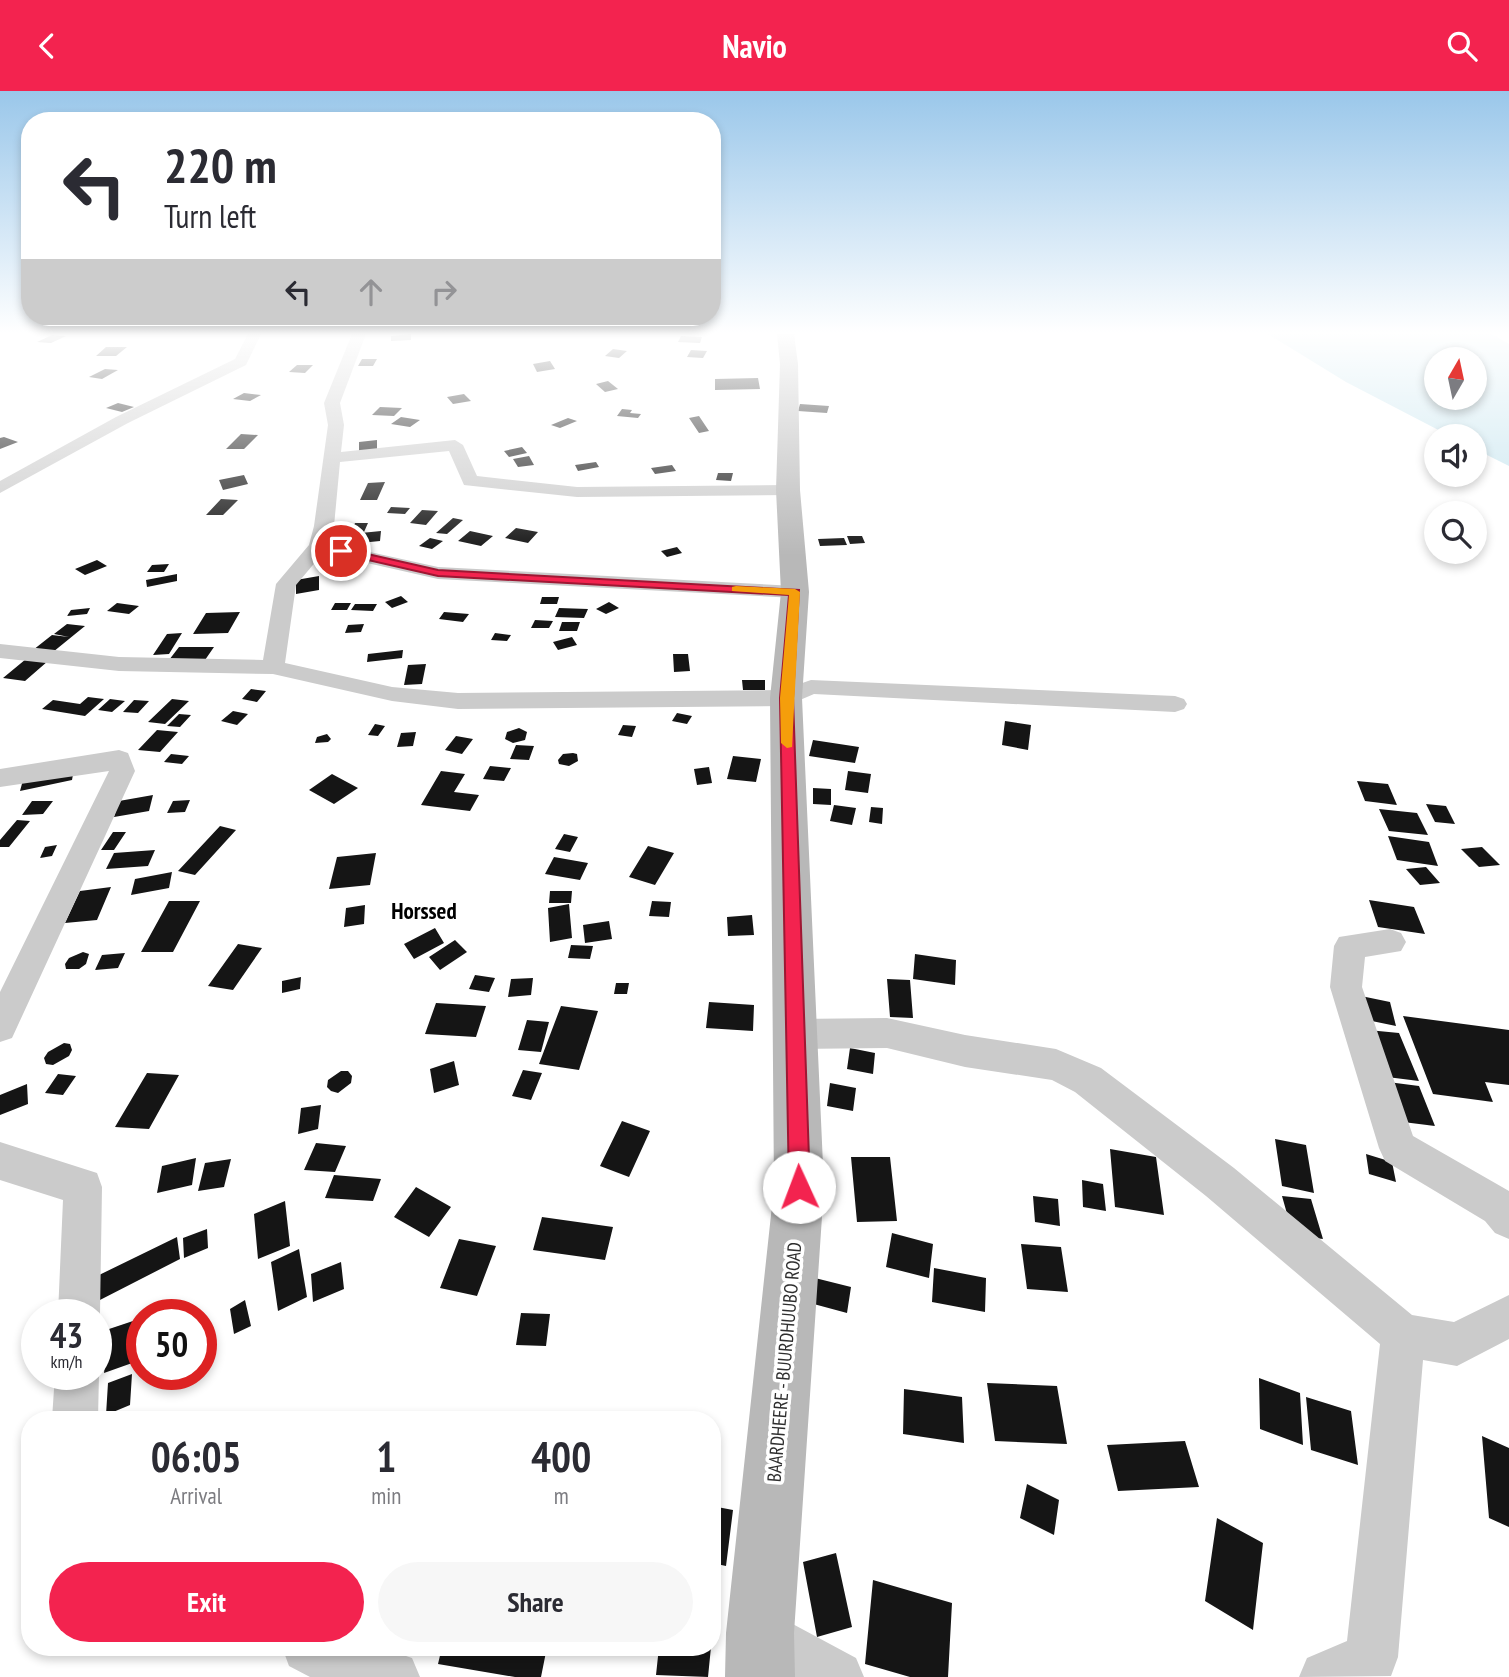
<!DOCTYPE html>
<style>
body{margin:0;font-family:"PT Sans Narrow",sans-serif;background:#f7f7f7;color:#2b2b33;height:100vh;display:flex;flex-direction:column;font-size:26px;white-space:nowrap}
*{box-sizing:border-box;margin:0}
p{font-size:23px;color:#7c7c81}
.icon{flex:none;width:38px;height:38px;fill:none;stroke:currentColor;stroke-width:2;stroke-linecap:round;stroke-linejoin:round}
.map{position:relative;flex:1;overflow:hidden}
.side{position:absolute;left:21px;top:1320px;width:700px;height:245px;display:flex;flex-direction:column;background:#fff;border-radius:28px;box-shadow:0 4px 10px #0003}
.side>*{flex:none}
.hud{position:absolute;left:21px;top:21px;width:700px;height:214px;border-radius:28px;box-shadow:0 4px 10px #0003;background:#fff;color:#2b2b33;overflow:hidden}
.needle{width:46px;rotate:9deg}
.controls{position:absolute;left:1424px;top:256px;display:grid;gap:14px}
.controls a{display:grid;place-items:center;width:63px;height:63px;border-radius:50%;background:#fff;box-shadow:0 4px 10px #0003;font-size:35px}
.speed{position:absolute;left:21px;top:1208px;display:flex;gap:14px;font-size:35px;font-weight:700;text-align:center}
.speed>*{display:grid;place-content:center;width:91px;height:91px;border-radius:50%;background:#fff;box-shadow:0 4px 10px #0003;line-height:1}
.speed small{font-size:18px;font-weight:400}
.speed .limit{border:10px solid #d22;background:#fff;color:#111}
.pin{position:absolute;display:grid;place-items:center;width:60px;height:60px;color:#fff;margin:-30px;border:4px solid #fff;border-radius:50%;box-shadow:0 2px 7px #0007}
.me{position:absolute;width:77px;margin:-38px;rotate:358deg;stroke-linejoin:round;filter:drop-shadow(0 0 5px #0008)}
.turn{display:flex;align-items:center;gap:24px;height:147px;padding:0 28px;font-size:32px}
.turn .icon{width:91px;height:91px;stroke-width:2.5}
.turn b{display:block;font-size:49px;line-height:60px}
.lanes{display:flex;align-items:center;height:66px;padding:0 28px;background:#0003;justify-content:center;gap:35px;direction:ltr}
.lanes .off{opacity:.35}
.eta{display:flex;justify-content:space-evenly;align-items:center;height:119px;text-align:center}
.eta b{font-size:42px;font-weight:800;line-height:49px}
.cta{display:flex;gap:14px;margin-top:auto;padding:14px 28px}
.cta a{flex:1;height:80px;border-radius:42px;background:#f3234f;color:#fff;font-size:28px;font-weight:800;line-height:80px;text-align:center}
.cta a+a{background:#f7f7f7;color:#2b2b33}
header{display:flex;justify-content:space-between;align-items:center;height:91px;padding:0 28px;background:#f3234f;color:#fff;font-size:32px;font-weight:800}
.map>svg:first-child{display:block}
</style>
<header><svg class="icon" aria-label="back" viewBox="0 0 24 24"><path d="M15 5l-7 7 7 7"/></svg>Navio<svg class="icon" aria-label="search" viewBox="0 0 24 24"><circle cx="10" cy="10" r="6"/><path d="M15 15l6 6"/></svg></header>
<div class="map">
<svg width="1509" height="1586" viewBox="0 0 1509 1586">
<rect width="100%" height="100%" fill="#fff"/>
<path fill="#c5e4ee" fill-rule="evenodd" d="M1268,243H1492L1509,253V375L1475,358V345H1450L1346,291ZM1437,268H1475V306H1437Z"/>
<path fill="#151515" d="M411,243V249L391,250V245Z
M52,244L66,245L51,252L37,251Z
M681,245L702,246L700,252L678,251Z
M106,256H127L116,265H96Z
M613,258L627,260L619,267L605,265Z
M691,259L707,260L703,267L687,266Z
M362,268H377L373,275H358Z
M550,270L555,278L537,281L533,273Z
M297,274H313L305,282L289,281Z
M105,278L118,279L102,288L89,286Z
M758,287L760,298L715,299V288Z
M608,290L618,298L605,301L596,293Z
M244,302L261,304L250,310L233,308Z
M464,303L471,310L453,313L447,306Z
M118,312L134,316L122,321L106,317Z
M800,313L829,315L827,322L798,320Z
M380,316L402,317L394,325L372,324Z
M622,318L632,319L630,322L641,323L638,327L617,325Z
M699,325L709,340L699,342L689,327Z
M401,326L420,329L410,336L391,333Z
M568,327L577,330L560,337L551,334Z
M241,343L258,344L244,358H226Z
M4,346L18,351L0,358V347Z
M377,349V358L359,360V351Z
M522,356L527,362L509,366L504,360Z
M529,365L534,374L518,376L513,368Z
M596,371L599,376L578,380L575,374Z
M672,374L676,380L655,383L651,377Z
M718,382H733L731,390L716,389Z
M244,384L248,393L223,399L219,389Z
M385,391L377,409H360L368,392Z
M221,408L238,409L223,424H206Z
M391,416L410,417L405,423L387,422Z
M422,419L438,420L426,434L410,432Z
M453,427L463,429L447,443L436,442Z
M355,432H368L364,441H351Z
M516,437L538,441L528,452L505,447Z
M381,440L380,450L350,453L351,443Z
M470,440L493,445L481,455L458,450Z
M847,445H862L865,452L850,453Z
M430,447L443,450L432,458L419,455Z
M844,447L847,454L820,455L818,448Z
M677,456L682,462L667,466L661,460Z
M97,469L107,475L85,484L75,478Z
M169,473L164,481H147L152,474Z
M351,476L354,482L337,486L335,480Z
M177,483V490L147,496L146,489Z
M319,485V499L296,503V489Z
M401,505L408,511L392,517L385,511Z
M542,506H559L557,513H540Z
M609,511L619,517L606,523L596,518Z
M117,512L139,515L129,523L107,520Z
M335,512H351L347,519H331Z
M355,513H377L373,520L351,519Z
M90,517L87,523L67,525L71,519Z
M559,517L588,518L584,527L555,526Z
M240,521L228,542L193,543L206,522Z
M444,521L469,523L463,531L439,528Z
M535,529L553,530L549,537H531Z
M562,531H580L577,540H559Z
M67,533L85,535L53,561L33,559L52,544L69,546L54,543Z
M364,533L361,541L345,542L348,534Z
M182,542L169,563L153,564L167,543Z
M495,542L511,544L507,550L491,549Z
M572,546L577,554L558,559L553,551Z
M179,556H214L205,569H169Z
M403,559L402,567L367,571L368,563Z
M673,563H688L690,580L674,581Z
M26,568L48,570L25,590L3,587Z
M426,573L422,593L404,594L408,574Z
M742,589H765V599H743Z
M251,598L266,600L257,611L242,608Z
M88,606L104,608L85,625L42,618L53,609L80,613Z
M110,608L125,610L112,621L98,619Z
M172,608L189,610L165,633L148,631Z
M134,609L149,610L138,622L123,621Z
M233,620L248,623L237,634L221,630Z
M677,622L692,625L687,633L672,630Z
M179,623L191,624L180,636L167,635Z
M1005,630L1031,634L1028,659L1002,654Z
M375,633L385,635L378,645L368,644Z
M623,634L636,635L632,646L618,644Z
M519,637L527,641L525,649L513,652L505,648L507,641Z
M157,639L178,641L160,661L138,659Z
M416,641L413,655L397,656L401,642Z
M327,643L331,648L328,651L315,652L317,646Z
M456,645L473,648L462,663L445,659Z
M813,649L859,656L855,672L809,665Z
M516,654L534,655L529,669L510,668Z
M573,662L577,663L578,670L569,675L559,673L558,669L563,663Z
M171,663L189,665L182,673L164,671Z
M733,665L761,668L756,691L727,688Z
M490,675L511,677L504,690L483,688Z
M709,676L712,692L697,694L694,678Z
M74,678L72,689L20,700L23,689Z
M441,680L465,683L454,701L479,704L470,720L421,714Z
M848,680L871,683L868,702L845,699Z
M332,683L358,697L334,713L309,699Z
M1357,690L1388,693L1397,714L1365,710Z
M813,697L831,698V714L813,713Z
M153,704L149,720L114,726L119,710Z
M190,709L185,721L167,722L173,710Z
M32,710H53L43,723L22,724Z
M1426,713L1446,715L1455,733L1435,731Z
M834,714L856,717L852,734L830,730Z
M871,716L883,717L882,733L869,731Z
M1379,718L1417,722L1428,744L1389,740Z
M17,729L30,730L9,756H0V749Z
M220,735L236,739L195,784L178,780Z
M113,741H126L114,759H101Z
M564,743L578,746L570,761L555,758Z
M1388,745L1429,751L1438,775L1397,769Z
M57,754L52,765L40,767L45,756Z
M648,755L674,762L655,794L629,786Z
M1482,756L1500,774L1479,776L1461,758Z
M155,759L148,775L106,778L114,762Z
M376,762L370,794L329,798L337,766Z
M554,766L588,772L580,789L545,783Z
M1426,776L1440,792L1420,794L1406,778Z
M172,781L169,797L131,804L135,788Z
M111,796L97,829L65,832L80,800Z
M550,800H572L571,812H549Z
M1369,809L1414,816L1425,843L1378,836Z
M169,810H200L173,861H141Z
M652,810L671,811L669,826L649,825Z
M569,813L572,847L550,851L548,817Z
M365,814L364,833L344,836L346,817Z
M752,824L754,844L728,845L727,826Z
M609,830L612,848L585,852L583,834Z
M435,837L444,852L414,868L404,853Z
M455,849L467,861L440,879L429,866Z
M238,853L262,857L233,899L208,895Z
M571,854L593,855L590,868L568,867Z
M83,861L89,863L86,873L79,878H66L65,873L69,867Z
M125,862L118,877L95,879L102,864Z
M915,863L956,869L955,894L913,888Z
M475,884L495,887L489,901L469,898Z
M301,886L300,898L282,902V890Z
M533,887L531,904L508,906L511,888Z
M887,888L910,889L913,927L890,926Z
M616,892H629L627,903H614Z
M1361,905L1390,911L1396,935L1367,929Z
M709,911L754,914L753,940L706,937Z
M436,912L486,915L476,946L425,943Z
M561,915L598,920L579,979L539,973Z
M1403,925L1509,939V994L1485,991L1493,1011L1433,1003Z
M527,929L549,931L541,961L518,959Z
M1368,939L1399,942L1419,990L1387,986Z
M64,952L70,953L72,959L69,965L53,974L46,973L44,967L48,961Z
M850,957L875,962L873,983L847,978Z
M454,970L459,994L434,1002L430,978Z
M523,979L542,982L531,1009L512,1005Z
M341,980H348L352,985L351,992L338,1002L331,1000L327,996L328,989Z
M147,982L179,984L149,1038L115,1036Z
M58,983L76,985L63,1004L45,1002Z
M1388,991L1419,995L1435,1035L1403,1031Z
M830,992L856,997L853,1020L827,1015Z
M27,993L28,1013L0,1024V1004Z
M321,1014L318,1038L298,1043L301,1017Z
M622,1030L650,1040L629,1086L600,1075Z
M1275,1048L1306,1054L1314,1102L1282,1095Z
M316,1052L346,1055L335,1081L304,1079Z
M1110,1058L1156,1066L1164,1124L1115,1116Z
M1366,1063L1392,1071L1396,1091L1369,1083Z
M851,1066H890L897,1130L857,1131Z
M196,1067L192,1094L157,1102L162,1075Z
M231,1068L224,1096L198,1100L205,1072Z
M334,1084L381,1088L373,1110L325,1107Z
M1082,1089L1103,1093L1106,1120L1083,1116Z
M416,1096L451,1116L429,1146L394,1126Z
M1033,1105L1058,1108L1060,1135L1035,1131Z
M1282,1105L1311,1108L1323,1148L1293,1144Z
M285,1110L290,1155L258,1168L254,1123Z
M542,1126L613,1136L605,1169L533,1159Z
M207,1138L208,1157L184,1167L183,1147Z
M892,1142L933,1153L929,1187L886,1176Z
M177,1146L180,1168L98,1210L95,1186Z
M459,1148L496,1155L477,1205L440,1197Z
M1021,1153L1061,1156L1068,1201L1027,1198Z
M299,1158L307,1206L278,1220L271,1171Z
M341,1171L344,1198L313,1211L311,1183Z
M934,1177L986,1187L985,1221L932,1211Z
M815,1187L851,1196L847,1222L810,1212Z
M245,1209L251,1235L234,1243L230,1218Z
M521,1222L550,1223L546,1255L516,1254Z
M139,1228L135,1271L104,1282L109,1238Z
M132,1283L130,1314L106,1324L108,1292Z
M1259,1287L1300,1302L1303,1354L1260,1338Z
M987,1292L1057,1295L1067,1353L995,1350Z
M904,1298L962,1306L964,1352L903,1343Z
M1306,1306L1351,1320L1358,1374L1311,1359Z
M1482,1345L1509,1357V1436L1489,1427Z
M1185,1350L1199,1396L1118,1400L1107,1354Z
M1027,1393L1059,1409L1054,1444L1020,1427Z
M712,1415L733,1419L726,1475L712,1472Z
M1217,1427L1263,1452L1253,1539L1205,1510Z
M836,1462L852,1536L817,1546L803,1471Z
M873,1489L952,1512L948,1586H910L865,1573Z
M442,1556H547L541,1586H515L438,1573Z
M659,1556H711L708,1586L656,1584Z"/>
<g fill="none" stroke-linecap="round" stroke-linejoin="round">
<path fill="#cbcbcb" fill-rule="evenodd" d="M248,243H261L246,274L128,332L0,402V390L116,326L235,268Z
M352,243H366L340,312L344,334L341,361L455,349L463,354L477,385L577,396L788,394L797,399L788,404L577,406L464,394L449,360L340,371L334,435L329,452L438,476L795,495L802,497L806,501L802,505L795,507L438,488L323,462L296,494L285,572L392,596L458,602L782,599L811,589L1175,605L1184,608L1187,613L1184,618L1175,621L814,603L786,615L458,618L392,610L273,583L119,580L0,567V553L119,566L263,569L276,493L309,454L314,435L328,334L324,312Z
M119,659L128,662L135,680L12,947L0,951V901L109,680L0,696V678Z
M1390,838L1401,842L1406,851L1401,860L1365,866L1362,896L1413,1045L1509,1100V1148L1495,1142L1485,1130L1385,1070L1379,1057L1330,896L1334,855L1339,846Z
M887,927L965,944L1056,958L1101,977L1234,1077L1412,1224L1454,1231L1509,1204V1248L1457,1275L1423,1269L1398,1566L1391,1585L1299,1586L1307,1567L1347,1550L1380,1253L1206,1105L1075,1001L1052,989L965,976L887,957L795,958L783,954L778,943L783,932L795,928Z
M0,1051L97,1082L102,1096L100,1223L96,1233V1223H58L63,1109L0,1089Z
M96,1276L99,1283L98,1328H52L55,1283H96Z
M761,1516L856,1567L864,1586H786L743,1560L735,1542L743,1524Z
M282,1556C324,1554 372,1551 412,1567L420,1586H310L289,1575Z"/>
<path fill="#b8b8b8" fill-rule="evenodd" d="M777,243H794L798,273L800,399L809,501L802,607L824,1096L794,1542L795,1586H725L726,1542L774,1096L770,607L781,501L776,399L780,273Z"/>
</g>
<linearGradient id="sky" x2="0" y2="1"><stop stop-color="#9ac7ea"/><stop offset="0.52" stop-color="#fff"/><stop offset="1" stop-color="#fff" stop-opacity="0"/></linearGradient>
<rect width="1509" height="465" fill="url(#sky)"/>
<path fill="#f3234f" stroke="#9e1733" stroke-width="2" d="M341,457L438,479L799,499L793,607L810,1096L807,1103L799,1106L792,1103L789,1096L780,607L789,504L438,485L337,462L336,460Z"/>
<path fill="#f59e0b" d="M736,495L795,498L800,501L792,656L787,657L781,652L780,607L789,504L732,500V496Z"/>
<g text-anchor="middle" stroke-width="7" stroke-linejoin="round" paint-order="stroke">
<g font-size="19" fill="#2e2e2e" stroke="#fff">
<text transform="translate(784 1271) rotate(-85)" y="7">BAARDHEERE - BUURDHUUBO ROAD</text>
</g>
<g font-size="23" font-weight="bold" fill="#000" stroke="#fff">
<text x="424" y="828">Horssed</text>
</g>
</g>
</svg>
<div class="controls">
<a><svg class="needle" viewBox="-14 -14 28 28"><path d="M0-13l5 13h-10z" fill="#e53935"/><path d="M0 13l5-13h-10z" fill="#7c7c81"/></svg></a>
<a><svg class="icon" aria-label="sound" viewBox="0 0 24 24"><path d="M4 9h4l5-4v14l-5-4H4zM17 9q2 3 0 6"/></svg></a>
<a><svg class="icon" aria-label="search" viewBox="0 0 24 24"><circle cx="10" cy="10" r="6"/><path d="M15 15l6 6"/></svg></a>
</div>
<div class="speed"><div>43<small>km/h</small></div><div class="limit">50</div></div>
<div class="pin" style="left:341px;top:460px;background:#d93025"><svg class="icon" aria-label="arrive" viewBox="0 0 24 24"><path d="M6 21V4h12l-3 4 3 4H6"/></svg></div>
<svg class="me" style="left:799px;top:1096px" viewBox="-20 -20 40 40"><circle r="19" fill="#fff"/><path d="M0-13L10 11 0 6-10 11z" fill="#f3234f"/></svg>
<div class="hud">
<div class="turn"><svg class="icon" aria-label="left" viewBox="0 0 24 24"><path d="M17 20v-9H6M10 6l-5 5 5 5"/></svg><div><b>220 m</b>Turn left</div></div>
<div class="lanes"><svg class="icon" aria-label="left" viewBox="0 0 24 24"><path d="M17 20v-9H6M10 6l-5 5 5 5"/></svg><svg class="icon off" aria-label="ahead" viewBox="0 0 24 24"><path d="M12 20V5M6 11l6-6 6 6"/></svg><svg class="icon off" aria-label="right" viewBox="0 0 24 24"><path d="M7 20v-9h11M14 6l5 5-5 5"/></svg></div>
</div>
<section class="side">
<div class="eta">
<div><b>06:05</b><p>Arrival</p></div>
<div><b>1</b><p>min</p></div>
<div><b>400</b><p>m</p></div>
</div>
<div class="cta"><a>Exit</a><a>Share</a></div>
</section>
</div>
